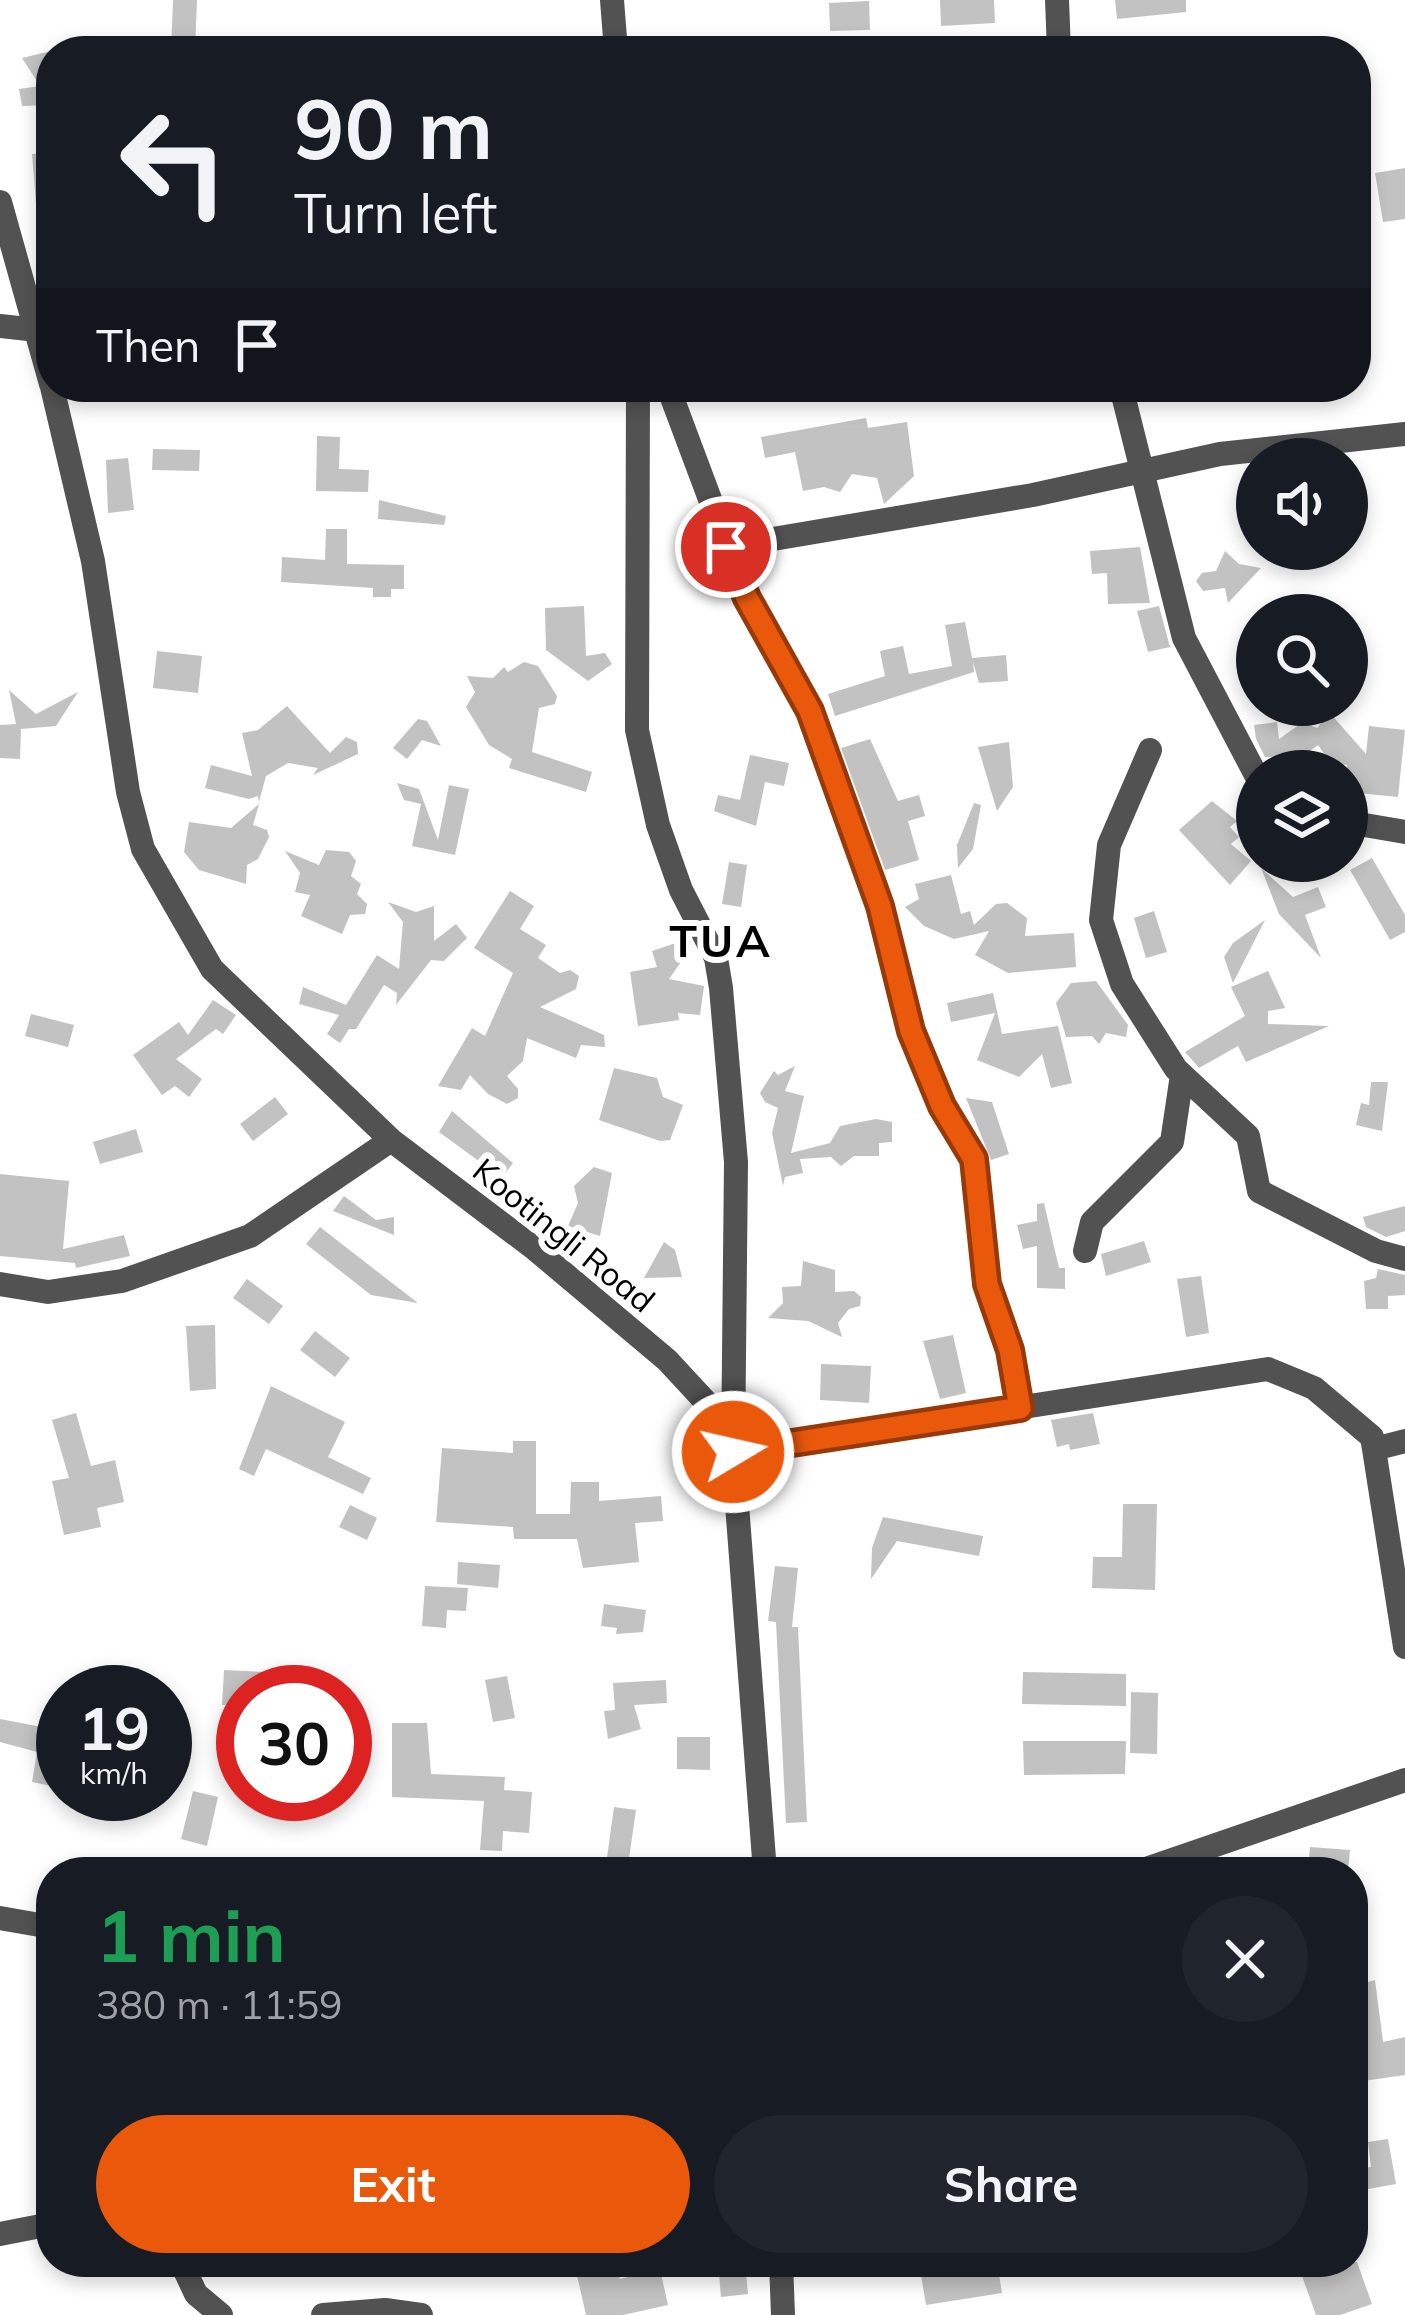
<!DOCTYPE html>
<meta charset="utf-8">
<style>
body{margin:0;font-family:Mulish,sans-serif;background:#20242c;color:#f1f3f6;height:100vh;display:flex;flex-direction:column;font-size:45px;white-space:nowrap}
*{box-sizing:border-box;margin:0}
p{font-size:39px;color:#9ea1a6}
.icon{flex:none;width:66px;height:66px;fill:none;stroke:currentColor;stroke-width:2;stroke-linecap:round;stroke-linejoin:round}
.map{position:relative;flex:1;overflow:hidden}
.panel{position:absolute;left:36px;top:1857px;width:1332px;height:420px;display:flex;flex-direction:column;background:#171b24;border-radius:48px;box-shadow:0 6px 18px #0003}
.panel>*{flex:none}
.guide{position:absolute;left:36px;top:36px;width:1335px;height:366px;border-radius:48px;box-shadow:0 6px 18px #0003;background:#171b24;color:#f1f3f6;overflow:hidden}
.fabs{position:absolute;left:1236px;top:438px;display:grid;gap:24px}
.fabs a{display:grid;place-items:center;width:132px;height:132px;border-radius:50%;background:#171b24;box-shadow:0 6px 18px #0003;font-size:60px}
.speed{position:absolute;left:36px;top:1665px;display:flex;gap:24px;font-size:60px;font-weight:700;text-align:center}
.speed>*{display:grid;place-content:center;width:156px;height:156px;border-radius:50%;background:#171b24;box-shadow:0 6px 18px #0003;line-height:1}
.speed small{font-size:30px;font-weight:400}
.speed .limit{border:18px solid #d22;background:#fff;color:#111}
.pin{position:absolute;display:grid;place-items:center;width:102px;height:102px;color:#fff;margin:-51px;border:6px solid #fff;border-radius:50%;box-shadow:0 3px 12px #0007}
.me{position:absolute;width:132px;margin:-66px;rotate:81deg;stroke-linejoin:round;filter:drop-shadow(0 0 9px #0008)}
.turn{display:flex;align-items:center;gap:42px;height:252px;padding:0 60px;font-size:54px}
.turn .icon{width:156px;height:156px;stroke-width:2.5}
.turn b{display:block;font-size:84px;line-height:102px}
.then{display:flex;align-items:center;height:114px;padding:0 60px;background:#0003;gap:24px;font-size:45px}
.round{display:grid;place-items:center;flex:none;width:126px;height:126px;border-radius:63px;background:#20242c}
.head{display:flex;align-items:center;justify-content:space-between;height:204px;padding:0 60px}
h1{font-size:72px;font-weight:700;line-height:90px;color:#1e9e55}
.cta{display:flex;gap:24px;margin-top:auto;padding:24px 60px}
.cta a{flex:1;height:138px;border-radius:72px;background:#ea580c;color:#fff;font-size:48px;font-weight:700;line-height:138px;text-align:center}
.cta a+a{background:#20242c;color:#f1f3f6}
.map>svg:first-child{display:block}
</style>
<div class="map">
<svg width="1405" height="2315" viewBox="0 0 1405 2315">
<rect width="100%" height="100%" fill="#fff"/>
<path fill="#c2c2c2" d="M173,0H197L195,51H171Z
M940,0H994L995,23L941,26Z
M1115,0H1186V12L1117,19Z
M869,1L870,30L830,31L829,3Z
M51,51V105L22,106L19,89L40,86L22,58Z
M51,152V227L38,228L32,154Z
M1405,168V219L1383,222L1375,173Z
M866,418L868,428L907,422L914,476L884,504L877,478L852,474L840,492L824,487L803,491L795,452L765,458L761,437Z
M317,436L340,437L339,469L369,470L368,492L316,491Z
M153,449L200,450L199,471L152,470Z
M128,458L134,510L108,513L106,460Z
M379,500L446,516L444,525L378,519Z
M326,529H347V564L404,565V589H391V597H373V588L281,582L282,557L325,560Z
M1140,547L1150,603L1108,604L1107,573L1092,574L1090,551Z
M1225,551L1239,564L1261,568L1228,603L1225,588L1203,591L1196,581L1202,573L1216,571Z
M584,606L586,656L605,653L612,664L588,681L546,650L545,608Z
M1159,606L1170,647L1148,652L1137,611Z
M965,622L972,658L1006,655L1008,681L979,683L973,662L974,672L835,716L828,694L885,676L880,651L903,646L909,674L952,666L945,625Z
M157,651L202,656L198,693L153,688Z
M524,662L538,666L557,696L555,704L539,708L532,752L592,772L586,792L509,768L512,759L489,745L466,707L475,692L467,676L493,678L504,667L508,672Z
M9,690L36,714L78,692L56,726L21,729L20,759L0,758V725L16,724Z
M287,706L330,753L346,737L357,742L358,754L313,775L318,768L288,763L266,776L259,802L258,796L249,799L205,788L211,765L252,776L242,733L258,730Z
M1330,713L1366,754L1369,726L1405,730L1398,797L1347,792V765L1330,762L1318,745L1303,756L1265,757L1256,739L1254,725L1277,722L1279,739L1303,722L1317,728Z
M418,719L427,721L441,746L422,740L407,759L393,748Z
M870,739L898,801L919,795L925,816L908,821L919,860L885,870L841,748Z
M1009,742L1013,787L997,811L978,747Z
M750,755L789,763L784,786L765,782L756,826L714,811L718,795L740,800Z
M397,783L419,789L438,840L449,785L469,789L455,855L412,846L421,804L404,800Z
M1212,801L1237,821L1230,827L1239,837L1231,844L1251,861L1230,885L1179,830Z
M974,803L981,805L973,849L958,868L957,845Z
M259,804L253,825L267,830L269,837L258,859L247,865L246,884L199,870L184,852L189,822L231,828Z
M326,850L349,852L356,861L351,876L361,884L357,894L367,904L365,914L350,915L342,934L301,916L310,895L295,892L300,873L285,851L319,865Z
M1372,858L1405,915V932L1390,940L1350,870Z
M729,862L747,865L741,907L722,904Z
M1261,868L1293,897L1318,887L1326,907L1305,915L1321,958L1279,914Z
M951,875L961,914L970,911L974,925L996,904L1007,903L1027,918L1025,936L1074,933L1076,967L1008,973L975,955L989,931L954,939L924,926L905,907L919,899L915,884Z
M510,891L534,906L520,929L546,945L538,958L560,973L570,970L579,976L576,989L540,1007L604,1035L605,1047L581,1045L576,1058L527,1038L523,1061L507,1076L518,1089V1098L507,1104L488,1094L470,1075L461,1090L438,1086L472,1028L485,1036L513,973L474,948Z
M388,902L416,912L434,906V941L456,924L467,938L444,961L431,960L396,1005L397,993L384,985L356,1029H349L340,1043L327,1034L339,1015L299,1004L303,987L346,1005L377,955L399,969L403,922Z
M1154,911L1167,952L1146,958L1134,918Z
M1265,920L1233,983L1224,957L1233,943Z
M676,943L686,955L669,979L704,986L700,1015L678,1013L679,1020L638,1026L630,972L657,967L652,951Z
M1268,971L1285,1008L1268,1011V1024L1329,1026L1246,1062L1238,1046L1199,1068L1185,1052L1245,1016L1231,987Z
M1096,981L1128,1025L1126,1037L1106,1033L1099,1044L1092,1036L1066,1037L1056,1003L1071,983Z
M993,993L1002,1034L1058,1026L1072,1083L1051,1088L1042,1054L1019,1077L977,1060L995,1013L951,1022L947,1003Z
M213,1000L236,1015L223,1034L216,1029L176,1059L202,1079L189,1097L175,1086L162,1095L133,1055L179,1022L188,1035Z
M31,1014L74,1025L68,1047L25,1036Z
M795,1066L785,1091L804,1096L791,1153L830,1143L840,1126L876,1119L892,1122V1142L879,1143V1156H854L841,1166L831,1157L800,1159L803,1173L785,1177L783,1186L772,1133L778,1108L765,1102L760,1093L774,1071L778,1075Z
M614,1068L657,1078L663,1097L683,1105L670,1140L660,1141L599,1120Z
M1371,1082H1388L1382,1131L1356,1125L1361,1103L1369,1105Z
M275,1097L288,1114L253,1141L240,1124Z
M966,1098L992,1102L1009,1154L991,1160Z
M452,1111L513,1163L502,1178L439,1132Z
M136,1129L143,1152L100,1164L93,1142Z
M594,1167L612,1173L600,1236L568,1226L578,1203L574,1186Z
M0,1174L69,1181L63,1249L124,1235L130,1256L76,1268L75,1263L0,1256Z
M344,1196L376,1220L394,1217V1235L333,1211Z
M1044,1203L1059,1268H1065V1289L1037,1288V1246L1023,1249L1017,1225L1037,1221V1204Z
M1405,1206V1231L1386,1237L1366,1227L1363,1217Z
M320,1227L383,1276L418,1303L371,1295L306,1244Z
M1144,1241L1151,1262L1106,1276L1101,1254Z
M664,1242L675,1250L682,1277L644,1278Z
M803,1261L835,1270V1292L854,1291L861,1297L860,1306L849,1309L838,1323L842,1337L808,1321L768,1318L783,1303L782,1287L801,1286Z
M1378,1269L1405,1275V1295L1388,1296V1309H1366L1364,1281L1376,1278Z
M1201,1276L1209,1333L1186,1337L1177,1279Z
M247,1279L283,1306L269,1324L233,1298Z
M215,1325L216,1389L190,1391L186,1326Z
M315,1331L350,1358L335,1377L300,1350Z
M953,1335L966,1393L940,1399L923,1341Z
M821,1364L871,1366L869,1403L820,1400Z
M271,1386L345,1422L328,1457L371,1478L363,1494L266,1449L254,1476L239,1469Z
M76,1413L91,1466L115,1460L124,1502L97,1508L101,1527L64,1535L52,1481L69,1478L52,1420Z
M1093,1413L1100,1444L1070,1450L1069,1444L1057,1447L1051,1420Z
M513,1441H536V1514H570L571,1482H599V1501L661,1496L663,1521L635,1523L639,1562L583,1568L577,1539H514L513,1527L436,1522L442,1448L513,1453Z
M1123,1504H1157L1155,1590L1092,1588L1093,1557H1122Z
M350,1505L377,1518L367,1540L339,1527Z
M883,1517L983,1536L979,1556L897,1541L871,1579L872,1548Z
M458,1562L500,1565L498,1588L457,1584Z
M775,1566L798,1568L792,1627H798L807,1822L786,1823L776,1622L768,1621Z
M425,1586L468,1588L466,1611L447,1610L446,1628L422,1626Z
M604,1604L646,1610L643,1632L616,1634L617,1628L601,1626Z
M224,1670L265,1672L264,1680L313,1673L316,1692H243V1706L222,1705Z
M1023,1672L1126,1674V1706L1022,1704Z
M507,1676L515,1718L493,1722L485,1680Z
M666,1680L667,1703L634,1705L641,1729L608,1739L604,1711L615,1710L613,1683Z
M1131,1692L1158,1693L1157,1754L1130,1753Z
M0,1719L63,1731L56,1787L32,1782L37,1752L0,1742Z
M392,1723H427L431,1774L505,1777L504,1790L532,1792L529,1833L503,1831L502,1851L480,1850L484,1801L392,1797Z
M677,1737H710V1770L677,1769Z
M1023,1741H1126L1125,1774L1024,1775Z
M193,1791L218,1797L207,1846L181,1839Z
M614,1807L636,1810L627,1872H605Z
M1310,1847L1350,1850L1348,1872H1308Z
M1375,1980L1383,2042L1405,2037V2075L1356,2082L1353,1986Z
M1388,2139L1396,2184L1357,2191L1353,2169L1371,2167L1368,2142Z
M574,2262H616L620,2279L660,2269L668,2305L623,2315H586Z
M718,2262H745L748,2294L721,2297Z
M967,2262H997L1002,2293L926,2305L921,2275L967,2268Z
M1297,2262H1357L1372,2304L1340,2315H1316Z"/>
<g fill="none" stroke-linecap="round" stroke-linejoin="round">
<path stroke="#525252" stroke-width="24" d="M612,0L616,51
M1057,0L1059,51
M0,202L51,384
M0,326L37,330
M52,387L93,561L128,792L143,849L212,969L391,1140L535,1249L667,1360L705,1401L733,1452L765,1872
M638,387L637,730L658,825L681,890L716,958L721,988L736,1162L733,1452L1268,1369L1314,1388L1372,1437L1374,1449L1405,1441
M668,387L747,598L810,711L880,906L911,1031L942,1106L974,1159L987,1284L1010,1350L1020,1408
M1121,387L1184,638L1257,777
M726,547L1033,495L1220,454L1405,434
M1150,750L1109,845L1101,920L1122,984L1176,1069L1248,1136L1259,1191L1376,1251L1405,1259
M1347,822L1405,832
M1085,1251L1092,1222L1172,1142L1182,1075
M0,1284L48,1292L122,1281L250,1236L391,1140
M1374,1449L1405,1647
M1137,1872L1405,1780
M0,1918L51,1927
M0,2234L51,2224
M181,2262L196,2294L221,2315
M781,2262L783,2315
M323,2315L385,2310L421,2315"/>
</g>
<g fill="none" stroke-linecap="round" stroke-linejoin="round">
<defs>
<path id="route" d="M726,547L747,598L810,711L880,906L911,1031L942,1106L974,1159L987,1284L1010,1350L1020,1408L733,1452"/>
</defs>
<use href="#route" stroke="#983908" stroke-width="30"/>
<use href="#route" stroke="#ea580c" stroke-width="21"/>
</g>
<g text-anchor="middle" stroke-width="12" stroke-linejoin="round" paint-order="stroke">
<g font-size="33" fill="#000" stroke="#fff">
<text transform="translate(564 1235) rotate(39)" y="12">Kootingli Road</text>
</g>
<g font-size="45" font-weight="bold" letter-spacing="3" fill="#000" stroke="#fff">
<text x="721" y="957">TUA</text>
</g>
</g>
</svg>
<div class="fabs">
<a><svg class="icon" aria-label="sound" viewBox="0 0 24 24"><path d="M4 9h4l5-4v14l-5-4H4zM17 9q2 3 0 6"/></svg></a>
<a><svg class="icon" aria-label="search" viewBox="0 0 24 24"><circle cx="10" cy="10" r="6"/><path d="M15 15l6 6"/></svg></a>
<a><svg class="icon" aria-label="layers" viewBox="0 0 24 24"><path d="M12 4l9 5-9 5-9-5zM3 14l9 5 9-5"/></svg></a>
</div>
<div class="speed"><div>19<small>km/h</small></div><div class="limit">30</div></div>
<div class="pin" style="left:726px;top:547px;background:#d93025"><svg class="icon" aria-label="arrive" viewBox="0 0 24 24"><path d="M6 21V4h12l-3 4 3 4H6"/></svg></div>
<svg class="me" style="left:733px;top:1452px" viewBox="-20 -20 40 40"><circle r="17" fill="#ea580c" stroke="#fff" stroke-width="3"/><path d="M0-11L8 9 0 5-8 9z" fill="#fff"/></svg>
<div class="guide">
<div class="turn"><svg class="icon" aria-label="left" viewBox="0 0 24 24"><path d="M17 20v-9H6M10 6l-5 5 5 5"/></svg><div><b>90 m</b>Turn left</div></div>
<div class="then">Then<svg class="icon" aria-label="arrive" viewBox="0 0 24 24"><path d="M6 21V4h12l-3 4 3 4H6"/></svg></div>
</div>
<section class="panel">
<div class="head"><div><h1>1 min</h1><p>380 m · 11:59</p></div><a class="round"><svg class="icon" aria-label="close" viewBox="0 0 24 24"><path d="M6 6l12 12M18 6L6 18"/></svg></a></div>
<div class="cta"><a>Exit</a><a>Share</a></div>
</section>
</div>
